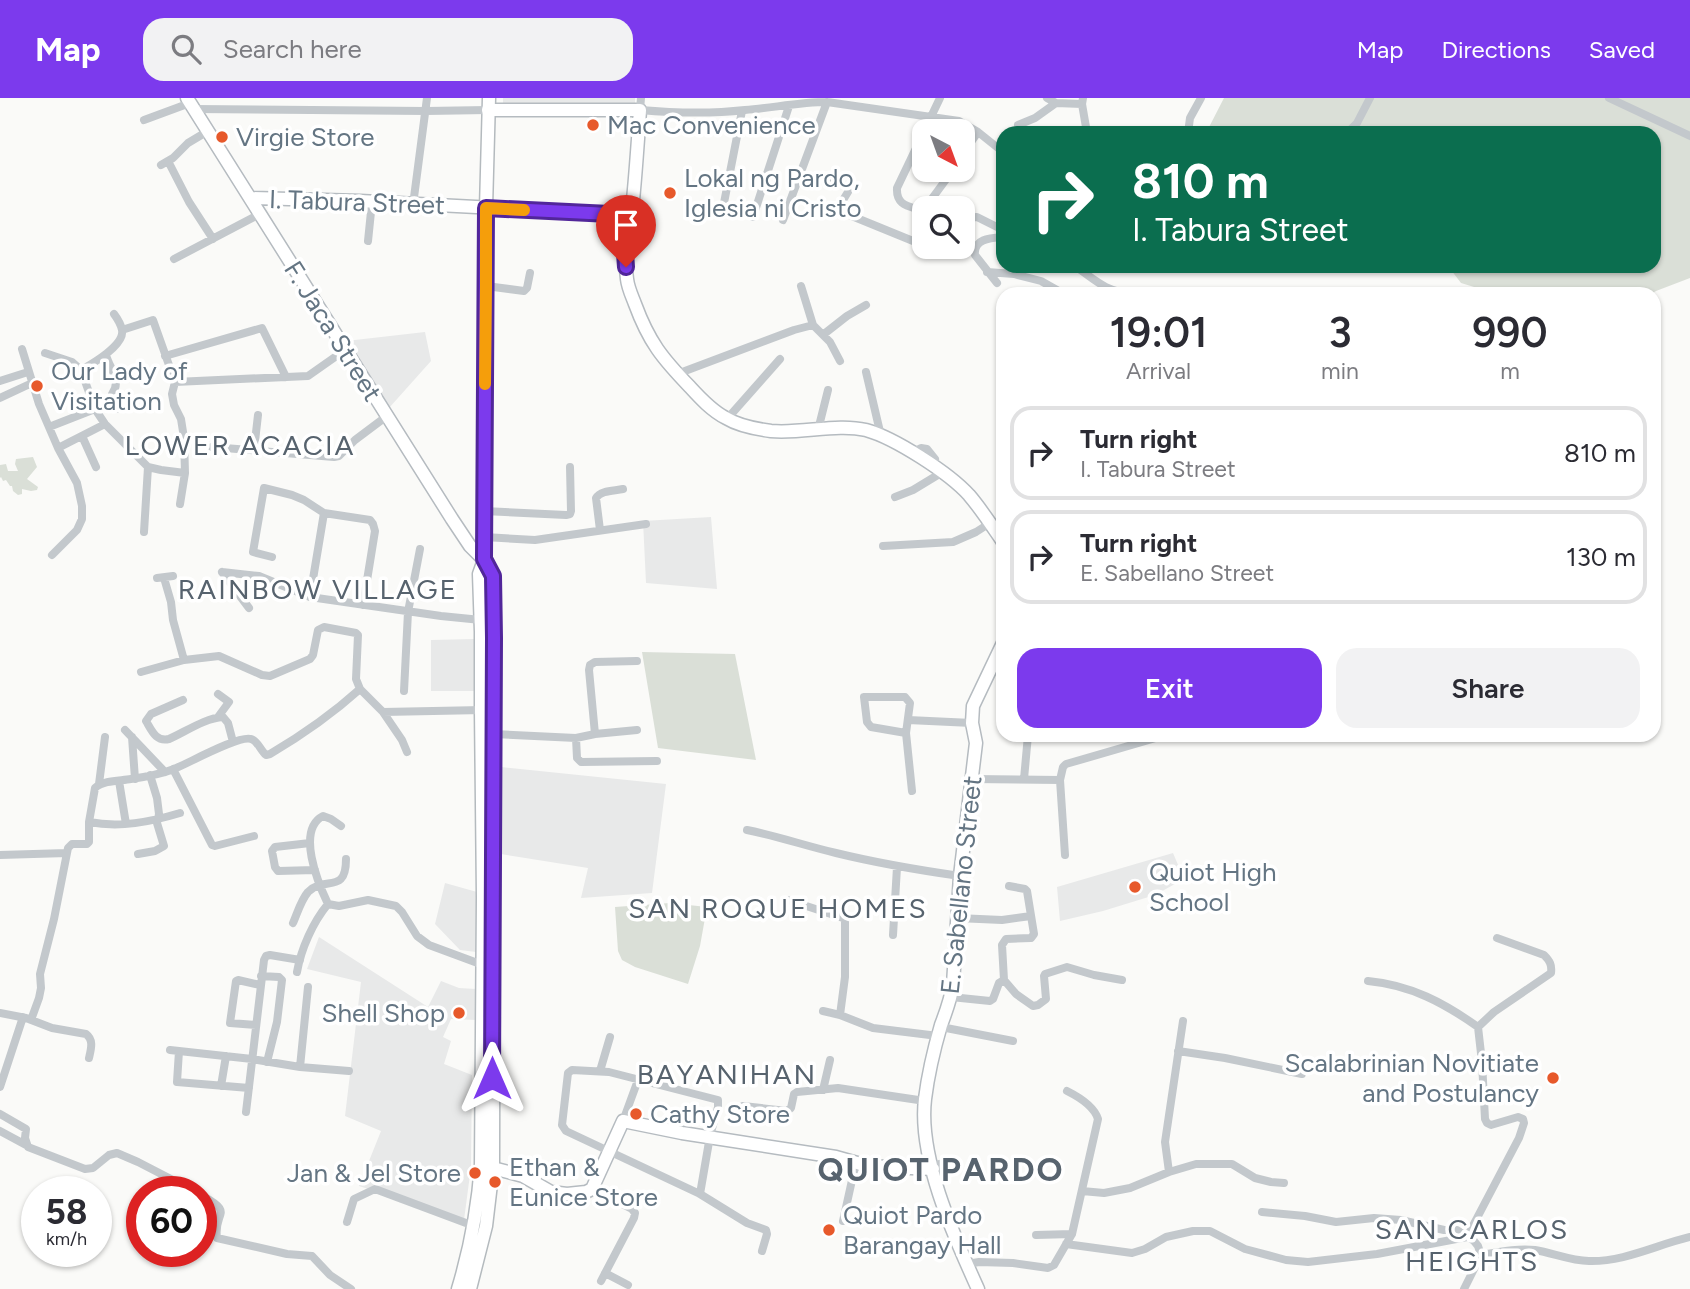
<!DOCTYPE html>
<style>
body{margin:0;font-family:Figtree,sans-serif;background:#f2f2f3;color:#2b2b33;height:100vh;display:flex;flex-direction:column;font-size:26px;white-space:nowrap}
*{box-sizing:border-box;margin:0}
p{font-size:23px;color:#7c7c81}
.icon{flex:none;width:38px;height:38px;fill:none;stroke:currentColor;stroke-width:2;stroke-linecap:round;stroke-linejoin:round}
.map{position:relative;flex:1;overflow:hidden}
.details{position:absolute;left:996px;top:189px;width:665px;height:455px;display:flex;flex-direction:column;background:#fff;border-radius:21px;box-shadow:0 2px 5px #0004}
.details>*{flex:none}
.guide{position:absolute;left:996px;top:28px;width:665px;height:147px;border-radius:21px;box-shadow:0 2px 5px #0004;background:#0b6e4f;color:#fff;overflow:hidden}
.needle{width:46px;rotate:139deg}
.buttons{position:absolute;left:912px;top:21px;display:grid;gap:14px}
.buttons a{display:grid;place-items:center;width:63px;height:63px;border-radius:14px;background:#fff;box-shadow:0 2px 5px #0004;font-size:35px}
.speed{position:absolute;left:21px;top:1078px;display:flex;gap:14px;font-size:35px;font-weight:700;text-align:center}
.speed>*{display:grid;place-content:center;width:91px;height:91px;border-radius:50%;background:#fff;box-shadow:0 2px 5px #0004;line-height:1}
.speed small{font-size:18px;font-weight:400}
.speed .limit{border:10px solid #d22;background:#fff;color:#111}
.pin{position:absolute;display:grid;place-items:center;width:60px;height:60px;color:#fff;margin:-72px -30px;border-radius:50% 50% 50% 0;rotate:-45deg;box-shadow:0 0 7px #0007}
.pin .icon{rotate:45deg}
.me{position:absolute;width:77px;margin:-38px;rotate:0deg;stroke-linejoin:round;filter:drop-shadow(0 0 5px #0008)}
.turn{display:flex;align-items:center;gap:24px;height:147px;padding:0 21px;font-size:32px}
.turn .icon{width:91px;height:91px;stroke-width:2.5}
.turn b{display:block;font-size:49px;line-height:60px}
.eta{display:flex;justify-content:space-evenly;align-items:center;height:119px;text-align:center}
.eta b{font-size:42px;font-weight:600;line-height:49px}
.action{display:flex;gap:14px;margin-top:auto;padding:14px 21px}
.action a{flex:1;height:80px;border-radius:21px;background:#7c3aed;color:#fff;font-size:28px;font-weight:600;line-height:80px;text-align:center}
.action a+a{background:#f2f2f3;color:#2b2b33}
ul{padding:0;list-style:none}
li{display:flex;align-items:center;gap:21px;height:94px;margin:0 14px 10px;padding:0 7px;border:4px solid #e1e1e2;border-radius:21px}
li div{flex:1}
li b{display:block;font-size:26px}
li em{font-style:normal}
header{display:flex;align-items:center;gap:42px;box-sizing:border-box;height:98px;padding:0 35px;background:#7c3aed;color:#fff}
header strong{font-size:33px}
nav{display:flex;gap:38px;margin-inline-start:auto;font-size:24px}
.search{width:490px;height:63px;background:#f2f2f3;display:flex;align-items:center;gap:18px;box-sizing:border-box;padding:0 24px;border-radius:21px;color:#7c7c81;font-size:26px}
.map>svg:first-child{display:block}
</style>
<header>
<strong>Map</strong>
<div class="search"><svg class="icon" aria-label="search" viewBox="0 0 24 24"><circle cx="10" cy="10" r="6"/><path d="M15 15l6 6"/></svg>Search here</div>
<nav><a>Map</a><a>Directions</a><a>Saved</a></nav>
</header>
<div class="map">
<svg width="1690" height="1191" viewBox="0 0 1690 1191">
<rect width="100%" height="100%" fill="#fafaf8"/>
<path fill="#e8e9e9" d="M503,0H635V7H503Z
M425,234L431,263L389,310L346,243Z
M711,419L717,491L646,485L643,423Z
M474,541L475,593H431V542Z
M501,669L666,686L652,795L581,800L588,770L501,756Z
M1173,755L1184,781L1155,797L1103,813L1060,823L1057,789Z
M445,785L477,794L476,854L460,852L435,826Z
M319,839L428,909L441,883L459,890L476,891V922L451,921L443,939L451,943L444,966L472,977L471,1069L464,1122L359,1088L381,1033L345,1018L361,884L307,871Z"/>
<path fill="#dadfd7" d="M1224,0H1690V180L1656,193L1651,196H1497L1461,185L1448,168H1654V35H1206Z
M33,359L37,369L27,381L38,389L37,392L31,393L22,391V396L18,397L13,393L12,388H10L6,382L3,383L1,379L0,380V367L6,366L8,373H18L15,366L16,361Z
M642,554L735,556L756,662L658,650Z
M670,805L707,809L700,848L688,886L635,869L622,862L618,853L615,809Z"/>
<g fill="none" stroke-linecap="round" stroke-linejoin="round">
<defs>
<path id="secondary" d="M187,0L452,421L470,448L484,462
M488,12H640C638,42 636,72 633,102C630,129 623,154 627,181C628,190 632,198 635,206C649,244 662,260 690,289C700,300 712,313 726,320C739,328 756,331 771,333C802,336 837,325 866,332C895,340 949,375 969,397C981,411 992,428 1003,444
M251,100L360,103L630,117
M485,1068L523,1078L551,1094L567,1096L586,1094L592,1091L623,1023L682,1035L836,1059L868,1068L933,1071
M978,1191C954,1138 918,1060 925,1001C928,977 934,951 941,927C946,914 951,901 953,886L960,778L976,645L972,625L973,608L1003,545"/>
<path id="primary" d="M458,1191C470,1151 478,1109 481,1067L483,799L481,612V534L479,476L484,462V439L486,110L489,0
M470,1191L486,1128L493,1069L494,540L493,478L484,462"/>
</defs>
<use href="#secondary" stroke="#b5bbc0" stroke-width="15"/>
<use href="#primary" stroke="#b4babe" stroke-width="15"/>
<path stroke="#c3c8cc" stroke-width="8" d="M641,0L640,12C675,15 710,16 745,12C772,10 800,4 827,4L959,23L978,34L1003,54
M1047,0L1056,5L1082,6
M1083,0L1082,6L1087,35
M1609,0L1690,38
M194,11L426,13L488,12
M144,22L190,5
M1018,27L1035,20L1056,5
M1188,35L1190,20L1201,0
M1347,35L1357,25L1370,0
M962,57L978,34
M168,63L189,104L213,141
M161,67L173,60L188,45L208,33
M800,79L851,89L837,112L913,143
M413,107L427,0
M925,110L953,72
M924,112L923,113C909,108 896,108 897,90L940,0
M722,115L742,13
M753,119L789,8
M962,120L977,119L1003,132
M783,122L827,4
M368,143L372,104
M174,161L260,116
M1075,168C1098,184 1103,192 1132,196
M987,174L1014,176L1041,183L1064,196
M997,185L975,157C973,141 990,140 1003,139
M486,188L524,193L527,190L530,175
M801,188L813,227L830,244L840,263
M122,232L153,222L175,284L172,296L174,307L181,321L184,340L185,375L180,406
M824,236L847,218L866,207
M22,251L39,306L58,350L77,385L82,408V421L77,432L52,457
M45,255L72,264L81,272L95,311L105,326L148,369L161,372L185,375
M106,257C110,271 122,283 112,296L116,311
M165,258L262,230L286,279
M81,272C92,266 125,247 122,232C121,227 117,220 114,216
M866,274L881,338
M677,276L794,232L813,227
M0,283L28,274
M175,284L308,278L345,252
M0,300L32,285
M727,321L780,261
M49,329L95,311
M818,332L828,292
M82,338L96,369
M212,349L334,359L339,358L355,342L387,318
M58,350L105,326
M254,352L258,317
M913,354L921,350L927,351L935,361
M895,399L913,392L941,375
M484,413L566,417L570,416L571,413L570,369
M600,432L596,400C601,392 614,393 623,391
M144,434L148,369
M484,439L535,442L646,426
M883,448L953,444L976,434L990,425
M272,459L253,454L264,390L292,397L304,402L324,415L370,422L373,426L375,433L363,507
M222,474L259,478L310,499L441,518L481,522
M222,474L249,510
M157,480L173,478
M164,480L171,504L173,522L184,562
M310,499L324,415
M141,574L184,562L219,558L262,577L270,578L310,561L313,557L318,532L324,529L356,535L358,537L356,581L360,591L383,614L483,612
M404,593L408,514L420,451
M183,602L151,616L146,623C152,633 156,644 169,641C185,634 205,620 223,619L228,625L233,644
M383,614L402,642L407,654
M218,619L229,604L218,596
M908,622L972,625
M125,632L165,674
M906,635L871,629L867,624L864,599H905L910,605L906,635L912,693
M493,636L576,640L595,636L637,632
M595,636L589,572L590,567L595,564L637,563
M132,639L135,681
M576,640L577,660L581,664L657,663
M173,671L212,747L215,748L254,738
M972,681L1060,682
M1024,681L1028,637
M119,683L126,726
M99,686L105,639
M89,724C120,730 150,724 180,715
M747,732C777,738 806,748 836,755C877,765 918,772 960,778
M310,745L275,749L272,753L275,769L278,773L315,772
M138,756L155,753L164,748L157,725L159,716L157,700L150,677
M0,757L67,755
M1065,757L1060,682L1063,669L1066,666L1166,637
M1009,788L1025,791L1027,793L1034,836L1031,840L1006,841L1002,847L1004,882L1016,896L1033,908L1038,907L1046,901L1044,878L1045,876L1067,869L1094,877L1122,882
M788,802L843,820L845,822V879L840,917
M328,806C318,785 296,732 323,718L331,721L341,728
M957,820L1002,822L1031,818
M293,825C297,816 301,802 308,794C325,777 346,797 346,761
M893,837L897,769
M297,874C301,851 313,824 328,806L339,808L368,802L396,808L402,814L417,838L429,847L483,867
M261,878L279,879L282,882L277,924L267,964
M1368,883C1411,887 1444,905 1478,929L1482,964L1485,1021L1487,1025L1491,1027L1518,1019L1523,1021L1524,1025L1519,1040L1467,1139
M951,899L990,903L993,901L999,885L1004,882
M823,913L840,917L873,930L938,938
M0,915L26,920L52,930L86,936C94,942 91,951 89,960
M31,922L39,900L41,890L40,876L54,821L67,755L68,750L72,746H87L89,744V724L95,690C104,682 120,683 131,681C145,679 161,676 174,671C189,665 239,637 251,641C257,642 261,653 266,657L270,656C304,636 330,618 360,591
M256,927L230,925L236,883L238,882L260,887
M941,929L1013,943
M1478,929L1494,914L1551,875C1552,867 1550,863 1544,857L1497,840
M170,952L252,961L300,969L349,973
M179,953L177,984L249,990
M1178,953L1225,960L1302,976
M300,969L308,889
M600,973L610,939
M221,988L226,958
M0,989L23,919
M823,992L830,962
M743,1008L787,1013L791,1010L794,996L797,994L838,990L925,1003
M246,1014L264,862L266,858L270,857L300,862
M0,1016L26,1031L25,1040L28,1049L85,1071L93,1070L109,1057L117,1055L138,1064L196,1094
M623,1023L638,982
M0,1033L26,1047
M932,1068L952,1063
M1169,1074L1165,1044L1183,923
M592,1091L632,1111L635,1115L634,1120L601,1183
M1082,1093L1104,1095L1130,1090L1169,1074L1196,1066H1232L1255,1080L1271,1084L1284,1085
M700,1096L710,1038L718,1009V1002L609,974L572,972L568,975L562,1027L566,1033L700,1096L747,1125L766,1132L767,1136L762,1153
M201,1097C236,1116 213,1113 217,1140L287,1156L312,1158L330,1177L351,1191
M1262,1114L1305,1118L1336,1124L1374,1120L1401,1122L1444,1132H1457L1474,1143L1478,1148L1481,1157L1464,1191
M843,1123L856,1064
M347,1124L354,1101L375,1091L474,1128
M1036,1137L1072,1136
M1066,1146L1132,1155L1145,1151L1166,1139L1193,1133H1210L1245,1151L1286,1162L1308,1164L1377,1156L1467,1139
M1481,1157C1499,1154 1517,1150 1535,1152C1553,1155 1571,1163 1589,1163C1624,1164 1656,1147 1690,1139
M967,1166L979,1164L1013,1165L1048,1170L1054,1167L1072,1136L1098,1021C1094,1008 1079,999 1067,993
M605,1175L628,1187"/>
<use href="#secondary" stroke="#fff" stroke-width="12"/>
<use href="#primary" stroke="#fff" stroke-width="12"/>
</g>
<g fill="none" stroke-linecap="round" stroke-linejoin="round">
<defs>
<path id="route" d="M492,980L494,540L493,478L484,461L486,110L630,117L625,155L626,169"/>
</defs>
<use href="#route" stroke="#51269a" stroke-width="18"/>
<use href="#route" stroke="#7c3aed" stroke-width="12"/>
<path stroke="#f59e0b" stroke-width="12" d="M485,286L486,188V110L524,112"/>
</g>
<g fill="#e7592b" stroke="#fff" stroke-width="2.5">
<circle cx="593" cy="27" r="7"/>
<circle cx="222" cy="39" r="7"/>
<circle cx="670" cy="95" r="7"/>
<circle cx="37" cy="288" r="7"/>
<circle cx="1135" cy="789" r="7"/>
<circle cx="459" cy="915" r="7"/>
<circle cx="1553" cy="980" r="7"/>
<circle cx="636" cy="1016" r="7"/>
<circle cx="475" cy="1075" r="7"/>
<circle cx="495" cy="1084" r="7"/>
<circle cx="829" cy="1132" r="7"/>
</g>
<g text-anchor="middle" stroke-width="7" stroke-linejoin="round" paint-order="stroke">
<g font-size="26" fill="#647583" stroke="#fff" text-anchor="start">
<text x="607" y="36">Mac Convenience</text>
<text x="236" y="48">Virgie Store</text>
<text x="684" y="89">Lokal ng Pardo,<tspan x="684" dy="30">Iglesia ni Cristo</tspan></text>
<text x="51" y="282">Our Lady of<tspan x="51" dy="30">Visitation</tspan></text>
<text x="1149" y="783">Quiot High<tspan x="1149" dy="30">School</tspan></text>
<text x="445" y="924" text-anchor="end">Shell Shop</text>
<text x="1539" y="974" text-anchor="end">Scalabrinian Novitiate<tspan x="1539" dy="30">and Postulancy</tspan></text>
<text x="650" y="1025">Cathy Store</text>
<text x="509" y="1078">Ethan &amp;<tspan x="509" dy="30">Eunice Store</tspan></text>
<text x="461" y="1084" text-anchor="end">Jan &amp; Jel Store</text>
<text x="843" y="1126">Quiot Pardo<tspan x="843" dy="30">Barangay Hall</tspan></text>
</g>
<g font-size="26" fill="#647583" stroke="#fff">
<text transform="translate(357 104) rotate(2)" y="9">I. Tabura Street</text>
<text transform="translate(333 233) rotate(58)" y="9">F. Jaca Street</text>
<text transform="translate(961 787) rotate(-84)" y="9">E. Sabellano Street</text>
</g>
<g font-size="28" letter-spacing="2" fill="#57636e" stroke="#fff">
<text x="240" y="357">LOWER ACACIA</text>
<text x="318" y="501">RAINBOW VILLAGE</text>
<text x="778" y="820">SAN ROQUE HOMES</text>
<text x="727" y="986">BAYANIHAN</text>
<text x="1472" y="1141">SAN CARLOS<tspan x="1472" dy="32">HEIGHTS</tspan></text>
</g>
<g font-size="33" font-weight="bold" letter-spacing="2" fill="#57636e" stroke="#fff">
<text x="941" y="1083">QUIOT PARDO</text>
</g>
</g>
</svg>
<div class="buttons">
<a><svg class="needle" viewBox="-14 -14 28 28"><path d="M0-13l5 13h-10z" fill="#e53935"/><path d="M0 13l5-13h-10z" fill="#7c7c81"/></svg></a>
<a><svg class="icon" aria-label="search" viewBox="0 0 24 24"><circle cx="10" cy="10" r="6"/><path d="M15 15l6 6"/></svg></a>
</div>
<div class="speed"><div>58<small>km/h</small></div><div class="limit">60</div></div>
<div class="pin" style="left:626px;top:169px;background:#d93025"><svg class="icon" aria-label="arrive" viewBox="0 0 24 24"><path d="M6 21V4h12l-3 4 3 4H6"/></svg></div>
<svg class="me" style="left:492px;top:980px" viewBox="-20 -20 40 40"><path d="M0-17L14 15 0 8-14 15z" fill="#7c3aed" stroke="#fff" stroke-width="4"/></svg>
<div class="guide">
<div class="turn"><svg class="icon" aria-label="right" viewBox="0 0 24 24"><path d="M7 20v-9h11M14 6l5 5-5 5"/></svg><div><b>810 m</b>I. Tabura Street</div></div>
</div>
<section class="details">
<div class="eta">
<div><b>19:01</b><p>Arrival</p></div>
<div><b>3</b><p>min</p></div>
<div><b>990</b><p>m</p></div>
</div>
<ul>
<li><svg class="icon" aria-label="right" viewBox="0 0 24 24"><path d="M7 20v-9h11M14 6l5 5-5 5"/></svg><div><b>Turn right</b><p>I. Tabura Street</p></div><em>810 m</em></li>
<li><svg class="icon" aria-label="right" viewBox="0 0 24 24"><path d="M7 20v-9h11M14 6l5 5-5 5"/></svg><div><b>Turn right</b><p>E. Sabellano Street</p></div><em>130 m</em></li>
</ul>
<div class="action"><a>Exit</a><a>Share</a></div>
</section>
</div>
